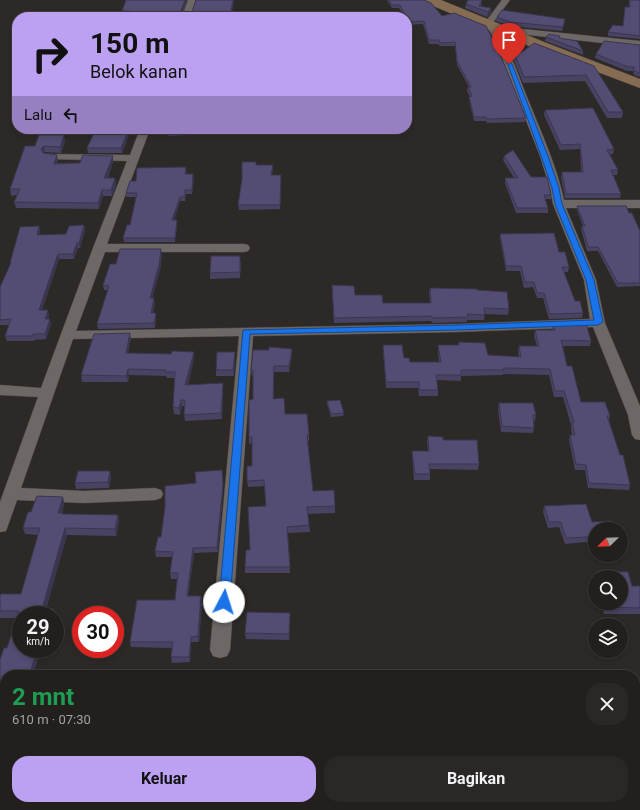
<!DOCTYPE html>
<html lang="id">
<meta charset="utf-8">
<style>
body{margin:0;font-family:Roboto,sans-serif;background:#2a2725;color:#f1f3f6;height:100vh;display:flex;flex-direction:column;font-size:15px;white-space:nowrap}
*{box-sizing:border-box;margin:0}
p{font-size:13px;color:#a2a2a3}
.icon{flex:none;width:22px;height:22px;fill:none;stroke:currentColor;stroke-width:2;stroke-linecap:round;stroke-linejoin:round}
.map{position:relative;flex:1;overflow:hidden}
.sheet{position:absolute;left:0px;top:670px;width:640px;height:140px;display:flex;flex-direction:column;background:#221f1c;border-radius:16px 16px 0 0;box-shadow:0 2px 6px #0003,0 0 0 1px #3f3d3b}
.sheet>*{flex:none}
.guide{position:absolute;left:12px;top:12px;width:400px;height:122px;border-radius:16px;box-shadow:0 2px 6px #0003,0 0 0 1px #3f3d3b;background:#bca0f2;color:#111;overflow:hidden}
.needle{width:26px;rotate:247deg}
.controls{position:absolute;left:588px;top:522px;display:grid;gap:8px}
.controls a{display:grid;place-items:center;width:40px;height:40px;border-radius:50%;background:#221f1c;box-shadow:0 2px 6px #0003,0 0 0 1px #3f3d3b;font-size:20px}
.speed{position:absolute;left:12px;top:606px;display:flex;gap:8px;font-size:20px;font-weight:700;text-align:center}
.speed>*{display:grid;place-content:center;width:52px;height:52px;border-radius:50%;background:#221f1c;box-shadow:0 2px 6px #0003,0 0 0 1px #3f3d3b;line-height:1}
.speed small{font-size:10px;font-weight:400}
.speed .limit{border:6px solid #d22;background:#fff;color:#111}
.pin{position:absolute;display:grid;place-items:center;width:34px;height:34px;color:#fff;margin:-41px -17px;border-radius:50% 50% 50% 0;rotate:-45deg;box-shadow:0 0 4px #0007}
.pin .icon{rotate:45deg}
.me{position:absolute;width:44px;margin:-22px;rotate:5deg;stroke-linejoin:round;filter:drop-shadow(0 0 3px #0008)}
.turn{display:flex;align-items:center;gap:14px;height:84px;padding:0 12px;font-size:18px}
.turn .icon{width:52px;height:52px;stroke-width:2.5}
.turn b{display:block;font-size:28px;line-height:34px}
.then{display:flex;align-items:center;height:38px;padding:0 12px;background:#0003;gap:8px;font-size:15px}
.round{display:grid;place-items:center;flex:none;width:42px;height:42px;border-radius:16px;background:#2a2725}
.head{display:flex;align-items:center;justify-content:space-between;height:68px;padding:0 12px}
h1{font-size:24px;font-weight:700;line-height:30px;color:#1e9e55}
.button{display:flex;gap:8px;margin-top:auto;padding:8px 12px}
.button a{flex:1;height:46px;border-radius:16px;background:#bca0f2;color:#111;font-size:16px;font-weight:700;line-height:46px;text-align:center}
.button a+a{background:#2a2725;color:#f1f3f6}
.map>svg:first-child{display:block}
</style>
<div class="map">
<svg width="640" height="810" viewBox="0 0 640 810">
<rect width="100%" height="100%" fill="#2d2926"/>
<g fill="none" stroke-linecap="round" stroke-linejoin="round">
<defs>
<path id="street" d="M188,0H196L190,17H182Z
M502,0H510L492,24C510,46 518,76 529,102C542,134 557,167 564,200H640V208H566L596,280L605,323L640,406V440L635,439L632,435L628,415L593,327L456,332L253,336L230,650L227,656L220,658L213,656L210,650L239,336L73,339L21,488L84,491L155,488L161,490L163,494L161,498L155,500L84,503L17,500L6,531L0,532V502L38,397L0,395V385L41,388L93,248L127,161L49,159L45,158L44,156L45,154L130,155L140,129H150L107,244H244L248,245L250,248L248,251L244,252H105L76,331L456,324L590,319L584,280L553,204L550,188L540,156L504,64L491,33L484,24Z
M503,27L640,41V47L500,32L499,30L500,28Z"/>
<path id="secondary" d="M424,0H441L544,42L640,79V88L534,48L426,3Z"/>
</defs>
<use href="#street" stroke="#4a4643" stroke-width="1"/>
<use href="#secondary" stroke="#4a4643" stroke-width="1"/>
<use href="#street" fill="#6d6865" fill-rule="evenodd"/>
<use href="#secondary" fill="#856c52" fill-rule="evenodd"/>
</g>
<path fill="#484263" d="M126,0H187L182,15H191L196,0H234L231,17H127L128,14H123L122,11Z
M387,0H425L526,118L525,122L487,123L486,121H474L469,100L470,97L467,91L468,87H469L457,65L455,46H440L438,44H429L423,24L408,25L407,23V17H404L399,8H392Z
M482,0L481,6L491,8V12L487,17L465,8L466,4Z
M629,0H640V39L608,36V32L623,26L625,7H629Z
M497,17L565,19L562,31L509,26L496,21Z
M546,37L583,51V55L545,41Z
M640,45V77L634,75L633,71H627L595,58L596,54Z
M514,52L594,66L623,112L622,118H607L585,81L523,83L513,58Z
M545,110L614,149L613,154H610L618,170L617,175H613L621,194L620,198H565L561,177L562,172H581L580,149L560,150L544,115Z
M96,129H131L122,153H88L87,148Z
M168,129H212V134L168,136Z
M65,141L61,153L45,152L44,153L58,161L57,163L113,162L108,178H115L116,185L112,196H103L99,209L16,208L14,202L17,195L11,196L10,189L35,146Z
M504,156L531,177L551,195V199H545L548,208V213H516L505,183V178H514L503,160Z
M256,165L273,169L272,175L281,179L280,209L239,210L238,205Z
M187,171L186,174L194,178L192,194H186L185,201H180L174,220H177V225L175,242H124L123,238L130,225L136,197H126V193L136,181Z
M577,206L629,213L640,231V286L617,287L598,251H587L581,229L582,226H583L577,210Z
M84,225L85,230L80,248H78L74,259H59L42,310L49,315L48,319L51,324L46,339L34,340V341H7L5,336L9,325H0V287L10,265V263L39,226L40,231L39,235L66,234Z
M500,234L559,252L569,267L568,272H564L575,301L583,313L582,318L549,319L543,298H537L533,287L524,288L520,271H506L500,239Z
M162,254L160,270L152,298L155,303L153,313H156V318L155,328L98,329L97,324L108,290H104L103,285Z
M241,262L240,278L210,279V273Z
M430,288L477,290L509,309L508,315L485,314L484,320H467V322L432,323L431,321L334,323L332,291L355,295L383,303H430L429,293Z
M553,325L591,341L590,346H563L567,366L581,402L610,416L609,420L620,455L630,485L629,490L588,488L585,470H575L569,440L570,435H572L571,428V425L563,397H554L549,375L503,374V375L461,376V381L437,380L438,390V396H419L418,388H386L383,350V345L410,362H439L438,351V345H458L459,342L488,355L519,357L518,351L519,346H537L534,336L535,330H552Z
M131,339L128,353L194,358L188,385L223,389L222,419L185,421L184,415L185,406H182L180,415L174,414L173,407L175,378H167L166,376L129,375L128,382H82L81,375Z
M292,355L289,372H274V399L285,414L309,435V441H307L313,491L335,506V513L308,514L310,532L288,533L290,573H245V567L266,506L265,486L248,487L247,481L252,466V443L249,444V437L253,399V376H252L251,370Z
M235,358L234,376H216V370Z
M327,401L344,413L343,416L331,417L327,404Z
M499,403L536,415L535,421H533L534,428L533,433L501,432L498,409Z
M428,436L443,440L479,464L478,470L430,469V480H414L412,456V451H428L427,442Z
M110,471L111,477L109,488L76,489L75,483Z
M223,489L218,552L194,553L188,596H201L202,601L199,642H191L190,662L172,663L171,657L172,648L131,647L130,642L175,600L177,579H171L170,573L172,557H156L155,551L161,537Z
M37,496L63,497L64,504L62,513H63V514L118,515L119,522L116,536L67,535L46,609H54L55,616V618V615H21V649H43L41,655H39L33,675H5V695L0,709V660L4,648H7L17,618H0V596L1,594H21L38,535L25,534L23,528L28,512H31Z
M544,506L595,529V549H590L587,542L565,544L559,527L548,528L543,512Z
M598,571L628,572L632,586H640V614H604L602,603H621V577H596Z
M290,619L289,640L246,639L245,633Z
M635,702L640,703V748H635Z
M0,727H5V758H0Z"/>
<path fill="#3b3650" d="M185,0H187L181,15L180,13Z
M233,0H234L231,17H230Z
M491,8V12L487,17L488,12Z
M129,129H131L122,153L121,148Z
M64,135L65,141L61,153L60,147Z
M44,146L45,152L43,155L41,149Z
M57,155L58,161L55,170L54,164Z
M113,156V162L105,184L104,178Z
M193,174L194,178L192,194V190Z
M115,178L116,185L112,196L111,190Z
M102,190L103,196L99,209L98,203Z
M180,197V201L173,225L172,220Z
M84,225L85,230L80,248L79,243Z
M39,226L40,231L38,240L37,235Z
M77,243L78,248L74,259L73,254Z
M161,249L162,254L160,270L151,303L150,298Z
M58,254L59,259L40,315L39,310Z
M154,298L155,303L152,318L151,313Z
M48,310L49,315L46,324L45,319Z
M156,313V318L155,328L154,323Z
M50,319L51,324L46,339L45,334Z
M130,333L131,339L127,359L126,353Z
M292,349V355L289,372V366Z
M194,352V358L186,391L185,385Z
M235,352V358L234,376L233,370Z
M128,369L129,375L128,382L126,376Z
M223,383V389L222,419L221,413Z
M181,400L182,406L180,415L179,408Z
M110,471L111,477L109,488L108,482Z
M223,484V489L218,552L217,547Z
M63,497L64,504L60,519L58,513Z
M118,515L119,522L116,536L115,529Z
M65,528L67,535L44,615L42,609Z
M193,548L194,553L188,601L187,596Z
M201,596L202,601L199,642L198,636Z
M54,609L55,616V618V615H52Z
M290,613V619L289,640V634Z
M191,637V642L190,662L189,657Z
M37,649L39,655L33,675H31L30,673Z
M39,649H43L41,655Z
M5,681V695L0,709V695Z
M39,805H42L41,810H38Z"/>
<path fill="#544d73" stroke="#3b3650" d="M126,0H185L180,13L182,15H191L196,0H233L230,17H195V16L165,15V17H127L130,11H122Z
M389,0H425L426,1L431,3L442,16L454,13L486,26L500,54L526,118L487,119L486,117H474L469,97L472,96L468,87H471L457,61L455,42L440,43L439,40H429L424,21L408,22L407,20V17H406L400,5H392Z
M468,0H482L479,6L491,8L488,12L466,4Z
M630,0H640V36L608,32L613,25L623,26L625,7H630Z
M502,10L565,19L563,27L510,22L497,17Z
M549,34L560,36L559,38L577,41L583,51L546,37Z
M604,41L640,45V73L634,71V67H628L596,54Z
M534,43L594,66L623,112H608L586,75L524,77L514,52H522Z
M593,108L614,149L607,150L618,170H611L621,194H566L562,172H583L580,144L561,145L545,110Z
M96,129H129L121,148H87Z
M168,129H211V130L168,131Z
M39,135H64L60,147L44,146L41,149L43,153L57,155L54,164L80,163L83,155L113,156L104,178H115L111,190H102L98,203L14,202L20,189H10L25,146H35Z
M513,150L531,177H547L551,195H544L548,208H517L505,178H518L504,156Z
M242,162H256V165H273L271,175H281L280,205H238L242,179Z
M186,167L185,174H193L192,190H185V197H180L172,220H177L175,238H123L127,225H130L137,193H126L130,181H136L137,168Z
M577,206H626L629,213H632L640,231V283H618L598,247H588L582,226H585Z
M84,225L79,243H77L73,254H58L39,310H48L45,319H50L45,334H33V336H5L11,319L0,320V287L11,263H10L20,227L39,226L37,235L66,234L69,226Z
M554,233L559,252H565L569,267H562L575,301H580L583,313L550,314L544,293H537L534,282H525L521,266H506L500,234Z
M120,249H161L159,265L150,298H154L151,313H156L154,323L97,324L109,286L103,285L110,264H116Z
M211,256H240V272L210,273Z
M332,285L354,286L355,295H382L383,303H431L430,288L477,289V290L507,292L509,309L484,308L485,315L467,314L468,317L432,318V316L334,318Z
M586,323L591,341L561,340L567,366H572L581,402H605L610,416H607L620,455H623L630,485L589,483L586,465L576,464L570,435H575L572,422H574L564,391H555L550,369L503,368L504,370H461V375H436L438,390H419V382H386L383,345H402L404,358H409L410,362H441L438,345H459V342L485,343L488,355L521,357L519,346H539L535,330H555L553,325Z
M130,333L126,353L171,354L172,351L194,352L185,385L223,383L221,413L184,415L185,400H181L179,408L173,407L175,372H166V370L128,369L126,376L81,375L94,334Z
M269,347L292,349L289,366H274L273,399L284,398L285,414H307L309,435H307L313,491L334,490L335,506L307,507L309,525L287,527L290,567H245L246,550H250L248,507L266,506L264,480L247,481V466H252V437H249V400L253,399V370H251L253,350H269Z
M217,352H235L233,370H216Z
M340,400L344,413L331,414L327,401Z
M499,403H533L536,415H533L534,428L502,426Z
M428,436L443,437V440H477L479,464H429L430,474H415L412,451H429Z
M222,470L223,484L217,547L193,548L187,596H201L198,636L191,637L189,657H171L173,642H130L137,600H175L178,573H170L173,552L155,551L158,537H161L165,507V486L196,483L195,472Z
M78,471H110L108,482L75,483Z
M37,496L63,497L58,513H63L62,514L118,515L115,529L65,528L42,609H54L52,615H21V649H37L30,673L8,672L7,675H5V681L0,695V660L4,648H7L19,611H0V596L1,594H21L40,528H23L28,512H31Z
M586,504L592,522L610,521L613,529H595V543L591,544L589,537L566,538L561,522H549L544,506Z
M598,571L628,572L632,586H640V608L606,607L605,603H621V577H599Z
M247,612L290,613L289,634L245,633Z
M635,702L640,703V742H635Z
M0,727H5V752L0,751Z
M5,805H39L38,810H4Z"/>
<path fill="#1a73e8" stroke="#114b97" d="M507,62L512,64L548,156L559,188L562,204L594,280L603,322L598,325L456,330L250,334L230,602L228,605L224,607L220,605L219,602L243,330L456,325L594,320L586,280L555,204L552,188L541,156Z"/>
</svg>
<div class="controls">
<a><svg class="needle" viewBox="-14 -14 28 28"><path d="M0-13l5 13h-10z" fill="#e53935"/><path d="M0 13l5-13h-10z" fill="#a2a2a3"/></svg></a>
<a><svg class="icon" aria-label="search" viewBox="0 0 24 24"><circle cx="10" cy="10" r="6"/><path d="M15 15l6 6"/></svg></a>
<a><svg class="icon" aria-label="layers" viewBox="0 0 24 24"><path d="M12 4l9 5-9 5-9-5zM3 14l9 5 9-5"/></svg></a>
</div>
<div class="speed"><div>29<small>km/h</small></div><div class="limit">30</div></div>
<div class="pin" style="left:509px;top:64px;background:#d93025"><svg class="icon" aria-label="arrive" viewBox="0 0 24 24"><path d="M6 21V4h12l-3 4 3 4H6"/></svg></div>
<svg class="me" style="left:224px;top:602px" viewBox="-20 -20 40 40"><circle r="19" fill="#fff"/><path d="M0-13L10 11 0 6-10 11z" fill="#1a73e8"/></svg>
<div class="guide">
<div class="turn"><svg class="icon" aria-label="right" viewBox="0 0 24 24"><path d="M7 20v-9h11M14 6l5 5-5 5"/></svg><div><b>150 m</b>Belok kanan</div></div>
<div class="then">Lalu<svg class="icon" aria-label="left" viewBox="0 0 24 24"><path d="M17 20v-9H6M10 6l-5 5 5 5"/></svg></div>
</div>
<section class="sheet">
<div class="head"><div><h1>2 mnt</h1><p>610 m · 07:30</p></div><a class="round"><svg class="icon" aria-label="close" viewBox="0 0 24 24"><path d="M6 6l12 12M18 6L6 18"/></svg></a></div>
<div class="button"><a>Keluar</a><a>Bagikan</a></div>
</section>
</div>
